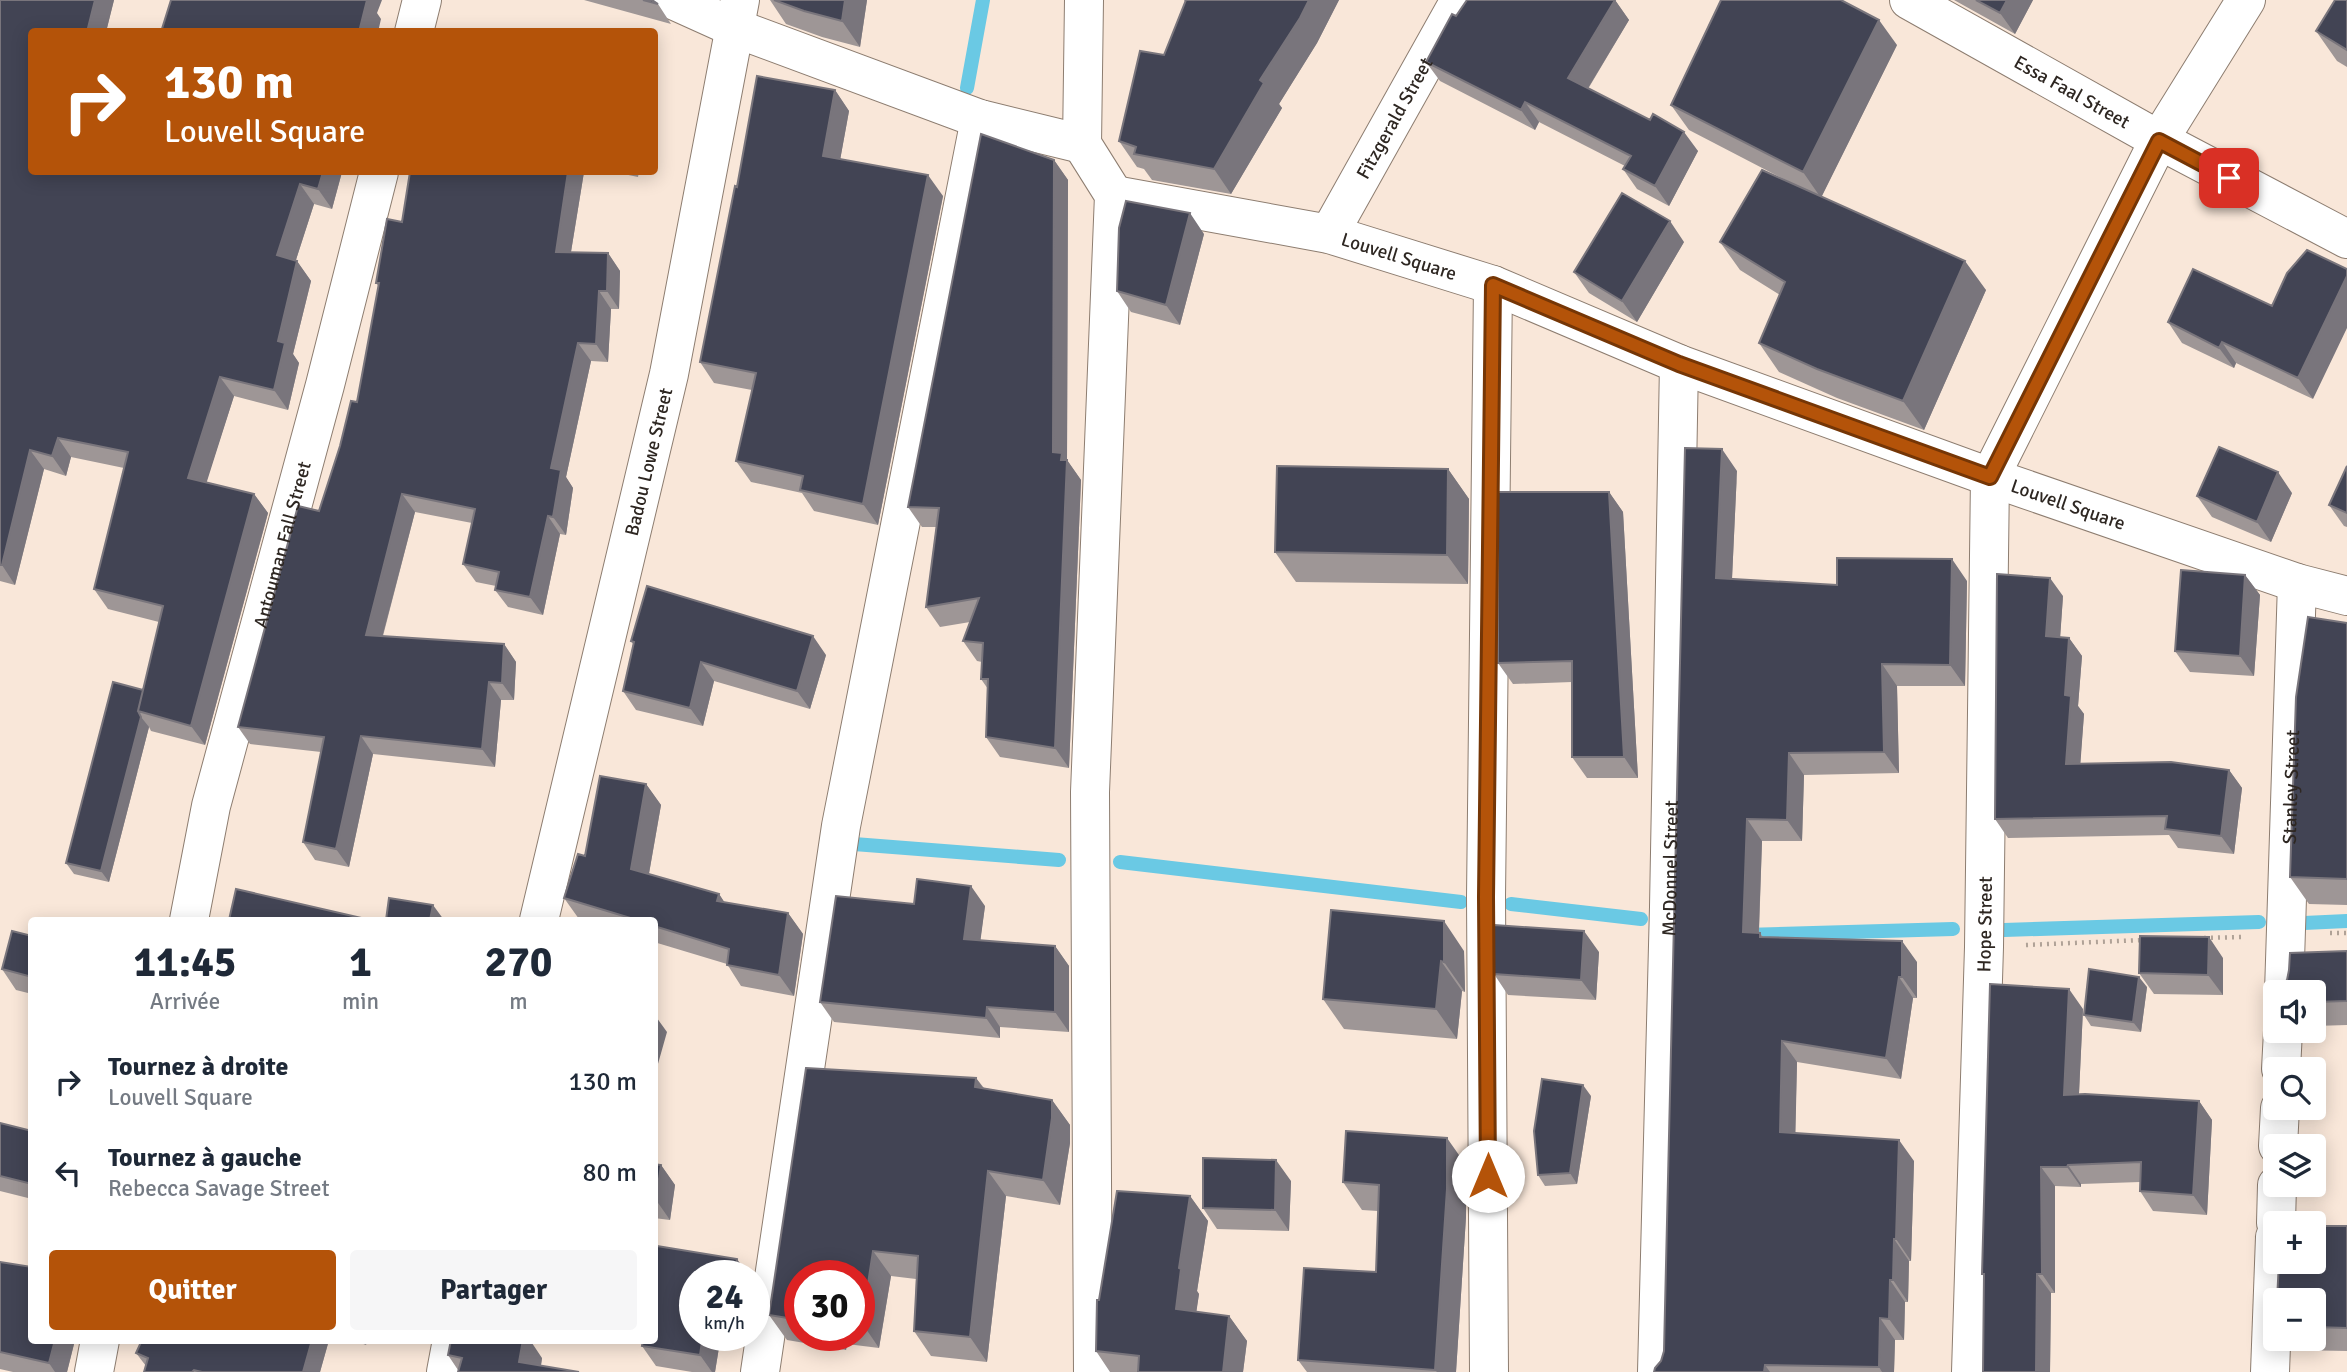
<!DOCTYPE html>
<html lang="fr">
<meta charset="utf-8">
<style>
body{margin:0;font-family:Signika,sans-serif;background:#f6f6f7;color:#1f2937;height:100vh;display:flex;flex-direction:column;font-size:26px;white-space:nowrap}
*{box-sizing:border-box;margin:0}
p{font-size:23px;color:#747a83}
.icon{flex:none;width:38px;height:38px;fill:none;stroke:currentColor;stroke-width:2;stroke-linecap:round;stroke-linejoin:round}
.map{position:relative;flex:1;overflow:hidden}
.panel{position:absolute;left:28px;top:917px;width:630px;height:427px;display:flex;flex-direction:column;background:#fff;border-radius:7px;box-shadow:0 4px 18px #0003}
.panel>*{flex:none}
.guide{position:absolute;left:28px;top:28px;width:630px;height:147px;border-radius:7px;box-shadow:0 4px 18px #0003;background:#b45309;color:#fff;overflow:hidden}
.tools{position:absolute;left:2263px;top:980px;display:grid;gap:14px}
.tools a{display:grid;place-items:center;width:63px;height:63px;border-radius:7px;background:#fff;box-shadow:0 4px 18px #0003;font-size:35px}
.speed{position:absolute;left:679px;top:1260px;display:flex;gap:14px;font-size:35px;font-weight:700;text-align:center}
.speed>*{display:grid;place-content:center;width:91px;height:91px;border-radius:50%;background:#fff;box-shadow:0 4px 18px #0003;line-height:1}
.speed small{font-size:18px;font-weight:400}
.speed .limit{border:10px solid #d22;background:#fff;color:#111}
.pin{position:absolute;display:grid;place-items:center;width:60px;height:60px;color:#fff;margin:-30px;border-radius:14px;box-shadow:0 4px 10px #0006}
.me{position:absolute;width:77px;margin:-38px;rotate:0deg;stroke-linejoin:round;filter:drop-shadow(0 0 5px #0008)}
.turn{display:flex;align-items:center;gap:24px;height:147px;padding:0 21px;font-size:32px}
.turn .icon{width:91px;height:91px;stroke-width:2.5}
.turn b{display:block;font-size:49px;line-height:60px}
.eta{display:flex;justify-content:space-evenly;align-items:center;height:119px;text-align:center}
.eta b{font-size:42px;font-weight:700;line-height:49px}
.action{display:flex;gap:14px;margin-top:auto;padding:14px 21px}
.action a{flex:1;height:80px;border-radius:7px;background:#b45309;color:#fff;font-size:28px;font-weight:700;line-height:80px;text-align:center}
.action a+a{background:#f6f6f7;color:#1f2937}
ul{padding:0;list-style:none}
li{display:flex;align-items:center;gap:21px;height:91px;padding:0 21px}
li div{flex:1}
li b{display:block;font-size:26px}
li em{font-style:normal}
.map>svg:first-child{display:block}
</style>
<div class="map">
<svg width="2347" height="1372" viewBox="0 0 2347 1372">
<rect width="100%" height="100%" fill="#f9e7d9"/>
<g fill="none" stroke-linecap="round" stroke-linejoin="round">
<path stroke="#6ac9e4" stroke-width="14" d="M967,88L983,0
M854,844L1059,860
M1120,862L1461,902
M1511,904L1641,919
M2304,923L2347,921
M2004,930L2259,922
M1744,935L1953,929"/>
<defs>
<g id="minor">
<path d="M673,0L735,28L980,119L1082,144"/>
<path d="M1084,0L1082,144L1114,195L1090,792L1093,1372"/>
<path id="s1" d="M1909,0L2159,140L2347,239"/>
<path d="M414,32L422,0"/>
<path id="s2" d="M1114,195L1329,234L1493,285L1679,364L1990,477L2297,583L2347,596"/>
<path id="s3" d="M1329,234L1460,0"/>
<path id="s4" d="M189,920L211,806L325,385L379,172"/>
<path id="s5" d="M539,920L669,374L740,0"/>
<path id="s6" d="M2284,992L2297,583"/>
<path d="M2281,1069L2283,1031"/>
<path d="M2278,1146L2280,1108"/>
<path d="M2276,1223L2277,1185"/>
<path d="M94,1372L100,1340"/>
<path d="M446,1372L452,1340"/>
<path d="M760,1372L841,826L980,119"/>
<path d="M1489,1372L1486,897L1493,285"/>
<path id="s7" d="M1657,1372L1669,907L1679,364"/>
<path id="s8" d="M1971,1372L1984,947L1990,477L2159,140L2246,0"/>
<path d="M2270,1372L2275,1237"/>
</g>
</defs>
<use href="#minor" stroke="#8d7d70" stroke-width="40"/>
<path stroke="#b0a297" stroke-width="4.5" stroke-dasharray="2 5" stroke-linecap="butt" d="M2330,933H2347
M2204,938L2241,937
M2026,945L2143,940"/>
<use href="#minor" stroke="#fff" stroke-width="38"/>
</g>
<path fill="#9e9696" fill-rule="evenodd" d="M0,0H114L106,32H32L342,172L332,209L314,204L296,260L311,281L293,354L299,363L288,410L234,396L206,482L254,494L268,513L205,745L151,731L149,727L109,882L74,874L66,863L143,690L159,622L108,609L94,589L124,468L71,457L66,476L44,469L15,585L0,581Z
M584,0H652L658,4L671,24Z
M770,0H867L860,47L822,37L786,24Z
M1184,0H1339L1317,43L1279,104L1282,108L1231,194L1152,180L1144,169L1137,167L1119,141L1164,55L1185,2Z
M1615,0L1629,20L1588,89L1698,151L1669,206L1637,189L1623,169L1625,166L1539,122L1535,130L1440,81L1426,62L1456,16Z
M1954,0H2033L2015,34Z
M2347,0V67L2337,61L2316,31Z
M1897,45L1821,197L1986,290L1924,430L1837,398L1779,372L1759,343L1780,295L1740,270L1720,242L1799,187L1689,130L1671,105Z
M835,90L849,111L840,160L943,196L878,525L814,511L802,493L751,482L736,461L752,390L714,383L700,362L737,187Z
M1054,160L1068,180L1067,460L1081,480L1069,768L1000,757L986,737L988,689L981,679L982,662L977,661L963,641L970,622L940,627L926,607L936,527H922L908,507Z
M584,172L571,252L608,253L620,271L619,309H611L608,362L591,361L566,477L573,488L566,535L560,534L543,615L508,607L495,590L496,586L476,582L463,564L472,523L415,512L383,636L504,644L516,662L514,700H501L495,767L373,754L349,867L315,860L303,842L321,752L250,744L238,727L319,511L357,402L379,287L376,283L402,222Z
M614,172H639L638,177Z
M1204,234L1180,325L1131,312L1117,291Z
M1684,242L1637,322L1589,293L1574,272Z
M2272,306L2313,399L2236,363L2234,368L2182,343L2168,322Z
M2347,466V527L2344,526L2329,505Z
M1448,469L1469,499L1468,584L1296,582L1275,552Z
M1737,471L1732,579L1837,585L1967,581L1965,686H1897L1899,773L1804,775L1802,841H1762L1759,933H1760L1763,937L1917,962V998H1913L1901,1079L1797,1062L1795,1133L1914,1161L1911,1261H1909L1908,1302H1905L1904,1340H1895L1894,1372H1654L1661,1361L1664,1351Z
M1609,492L1623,512L1638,778H1587L1572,757V682L1513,684L1498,663Z
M2292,493L2271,542L2212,517L2197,496Z
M2245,575L2260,595L2254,676L2190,672L2175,651Z
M2063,596L2060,637L2069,638L2082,656L2078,706L2084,714L2080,764L2229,770L2242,788L2234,854L2178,848L2169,835L2008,838L1995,819Z
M2347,623V905L2309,904L2290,877Z
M631,641L826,655L810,709L714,681L703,726L636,710L623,691L633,644Z
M646,784L661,805L649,874L719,894L724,902L788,913L803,934L794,996L741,986L727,964L654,942V920H584L579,919L564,898L585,856Z
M914,904L985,906L980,941L1055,946L1069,966V1032L1000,1027V1038L834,1022L820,1002Z
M32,936V994L16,990L2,969Z
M1464,951L1465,992L1462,991L1457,1039L1344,1029L1323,999Z
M2347,951V1025L2314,1026V992Z
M1599,952L1596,1000L1508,995L1494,974Z
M2223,958V995L2154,994L2139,973Z
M2147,987L2141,1032L2091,1026L2084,1015Z
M2083,1009L2079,1094L2199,1101L2212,1120L2207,1215L2153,1211L2140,1191V1182L2081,1184V1187L2055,1186V1293H2051L2050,1372H1983L1984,1277L1982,1274Z
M806,1068L976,1078L984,1088L1052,1100L1070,1125V1143L1060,1205L1006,1196L987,1362L931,1356L914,1331L916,1279L891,1276L879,1348L847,1344L846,1350L787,1340L769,1315ZM800,1276H859V1335H800Z
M1591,1096L1577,1184L1545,1186L1538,1175Z
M0,1123L32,1131V1199L0,1191Z
M654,1164L661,1165L675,1185L670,1220L654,1218Z
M1466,1165V1217L1456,1372H1307L1298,1360L1376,1272L1378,1211L1362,1210L1343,1182Z
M1291,1181L1289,1231L1217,1229L1203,1208Z
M1190,1196L1208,1221L1197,1291L1199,1294L1196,1312L1229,1316L1247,1341L1243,1372H1110L1096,1351L1099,1300Z
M2347,1226V1351L2293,1350L2285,1339H2314V1300Z
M0,1262L75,1340L67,1372H13L0,1369Z
M695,1276V1335H721L715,1372H692L656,1366L642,1346Z
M142,1340H329L320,1372H144L146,1366L136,1353Z
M353,1340H368L366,1345Z
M448,1355L542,1358L541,1365L458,1370Z"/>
<path fill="#79757c" d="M95,0H114L106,32H87Z
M363,0H382L377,13L381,19L378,32H359Z
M845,0H867L860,47L842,21Z
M1309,0H1339L1317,43L1279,104L1282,108L1231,194L1214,169L1260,80Z
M1615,0L1629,20L1582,98L1568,78Z
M2007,0H2033L2015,34L2000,13Z
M1879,20L1897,45L1821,198L1803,172Z
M654,85L657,89L654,100Z
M835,90L849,111L837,177L823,156Z
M1525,102L1539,122L1535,130L1521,110Z
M1684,132L1698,151L1669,206L1655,186Z
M1054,160L1068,180L1067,460L1081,480L1069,768L1055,748L1053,452Z
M323,172H342L332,209L318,189Z
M568,172H584L568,270L556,252Z
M928,175L943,196L878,525L863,504Z
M300,184L314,204L291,275L277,255Z
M1190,213L1204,234L1180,325L1166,305Z
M1670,221L1684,242L1637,322L1622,301Z
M608,253L620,271L619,309L607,291Z
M297,261L311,281L293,354L299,363L288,410L274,390L278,341Z
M1965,261L1986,290L1924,430L1903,401Z
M2347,276V328L2313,399L2298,378Z
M599,291L611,309L608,362L596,344Z
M2222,342L2236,363L2234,368L2219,348Z
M578,343L591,361L566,477L573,488L566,535L553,517L551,468Z
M220,377L234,396L202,497L188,478Z
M58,438L71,457L66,476L52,456Z
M1722,449L1737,471L1731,600L1716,578Z
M30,450L44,469L15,585L2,565Z
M1448,469L1469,499L1468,584L1447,555Z
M2278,472L2292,493L2271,542L2257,522Z
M1609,492L1623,512L1638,778L1624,757Z
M254,494L268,513L205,745L191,726Z
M402,494L415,512L378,653L366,635Z
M548,516L560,534L543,615L530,597Z
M1952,559L1967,581L1965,686L1950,665Z
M2245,575L2260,595L2254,676L2240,656Z
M2050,578L2063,596L2059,654L2046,636Z
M813,636L826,655L810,709L797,691Z
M2069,638L2082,656L2078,706L2084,714L2079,783L2066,764L2065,695Z
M504,644L516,662L514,700L502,683Z
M701,662L714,681L703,726L690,708Z
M1882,664L1897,686L1899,773L1884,752Z
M489,682L501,700L495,767L482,749Z
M141,717L149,727L109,882L101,871Z
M361,736L373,754L349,867L336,849Z
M1789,753L1804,775L1802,841L1787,820Z
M2229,770L2242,788L2234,854L2221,836Z
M646,784L661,805L646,890L631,869Z
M1747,819L1762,841L1758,953L1743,932Z
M971,886L985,906L978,959L964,939Z
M719,894L733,915L717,901Z
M433,905L444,920H430Z
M788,913L803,934L794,996L779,975Z
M1444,921L1464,951L1465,992L1444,962Z
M1584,931L1599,952L1596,1000L1581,980Z
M2209,937L2223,958V995L2208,975Z
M1902,941L1917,962V998L1902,977Z
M1055,946L1069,966V1032L1055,1012Z
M1441,961L1462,991L1457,1039L1436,1009Z
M1899,977L1913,998L1901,1079L1886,1058Z
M2139,977L2147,987L2141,1032L2133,1022Z
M2069,989L2083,1009L2078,1114L2064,1095Z
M987,1007L1000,1027V1038L986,1018Z
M654,1014L667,1032L654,1078Z
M1782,1041L1797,1062L1795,1154L1780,1132Z
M976,1078L994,1103L975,1087Z
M1583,1085L1591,1096L1577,1184L1570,1173Z
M1052,1100L1070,1125V1143L1060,1205L1043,1180Z
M2199,1101L2212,1120L2207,1215L2193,1195Z
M1447,1138L1466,1165V1217L1456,1372H1437L1435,1370Z
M1899,1140L1914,1161L1911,1261L1896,1239Z
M1276,1160L1291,1181L1289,1231L1275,1210Z
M661,1165L675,1185L670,1220L656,1200Z
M2068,1165L2081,1184V1187L2067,1167Z
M2041,1167L2055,1186V1293L2042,1274Z
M988,1171L1006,1196L987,1362L970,1337Z
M1190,1196L1208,1221L1197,1291L1199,1294L1193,1335L1176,1309L1179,1268Z
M1894,1239L1909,1261L1908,1302L1893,1280Z
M873,1251L891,1276L879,1348L862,1323Z
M737,1259L749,1276H735Z
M2037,1274L2051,1293L2050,1372H2036Z
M1890,1280L1905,1302L1904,1340L1889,1319Z
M1229,1316L1247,1341L1243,1372H1223Z
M1880,1318L1895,1340L1894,1372H1882L1879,1367Z
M703,1335H721L715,1372H712L700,1355Z
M836,1335H841L847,1344L846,1350Z
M55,1340H75L67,1372H55L49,1363Z
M312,1340H329L320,1372H303Z
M523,1340H530L542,1358L540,1372L519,1362Z
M1765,1365L1770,1372H1764Z"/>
<path fill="#424454" stroke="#79757c" stroke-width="2" d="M0,0H95L87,32H32V172H323L318,189L300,184L277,255L297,261L278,341L285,343L274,390L220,377L188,478L254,494L191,726L138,711L163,606L94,589L128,452L58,438L52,456L30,450L2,565H0Z
M171,0H367L359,32H161Z
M643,0H652L658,4Z
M774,0H845L842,21L804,11Z
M1186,0H1309L1300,18L1260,80L1264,83L1214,169L1134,154L1136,147L1119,141L1140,51L1164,55Z
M1467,0H1615L1568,78L1650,120L1653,114L1684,132L1655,186L1623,169L1631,156L1525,102L1521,110L1426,62L1452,14L1456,16Z
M1721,0H1841L1879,20L1803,172L1671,105Z
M1976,0H2007L2000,13Z
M2335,0H2347V50L2316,31Z
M757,76L835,90L823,156L928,175L863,504L800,490L803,476L736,461L756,373L700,362L735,186L737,187Z
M981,134L1054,160L1053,452L1062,453L1061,460H1067L1055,748L986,737L988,679H981L983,643L963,641L979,598L926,607L939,508L908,507Z
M1762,170L1965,261L1903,401L1817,369L1759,343L1785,282L1720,242Z
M410,172H568L556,252L608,253L607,291H599L596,344L578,343L551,468L561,470L553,517L548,516L530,597L495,590L499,572L463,564L475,509L402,494L366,635L504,644L502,683L489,682L482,749L361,736L336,849L303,842L324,737L238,727L298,506L319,511L340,446L351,401L357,402L379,283H376L387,219L402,222Z
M1622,193L1670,221L1622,301L1574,272Z
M1126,201L1190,213L1166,305L1117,291L1119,228Z
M2307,250L2347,269V276L2298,378L2222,342L2219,348L2168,322L2193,269L2272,306L2287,273Z
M2219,447L2278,472L2257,522L2197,496Z
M1685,448L1722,449L1716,578L1837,585V558L1952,559L1950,665L1882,664L1884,752L1789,753L1787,820L1747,819L1743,932L1760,933V937L1902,941V977H1899L1886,1058L1782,1041L1780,1132L1899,1140L1896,1239H1894L1893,1280H1890L1889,1319L1880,1318L1879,1367L1765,1365L1764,1372H1654L1655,1368L1661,1361L1664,1351Z
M1277,466L1448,469L1447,555L1275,552Z
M2347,466V513L2329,505Z
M1498,492H1609L1624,757H1572V661L1498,663Z
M2181,570L2245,575L2240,656L2175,651Z
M1997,574L2050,578L2046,636L2069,638L2065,695L2071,696L2066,764L2171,762L2229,770L2221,836L2165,829L2167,816L1995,819Z
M647,586L813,636L797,691L701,662L690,708L623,691L634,642L631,641Z
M2308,617L2347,623V879L2290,877L2296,697Z
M113,682L143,690L138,711L141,717L101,871L66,863Z
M600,776L646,784L631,869L719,894L717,901L788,913L779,975L727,965L729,949L654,926V920H637L564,898L578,854L585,856Z
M917,879L971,886L964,939L1055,946V1012L987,1007L986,1018L820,1002L836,896L914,904Z
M236,889L370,920H229Z
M389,898L433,905L430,920H386Z
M1331,910L1444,921V962L1441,961L1436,1009L1323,999Z
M1494,925L1584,931L1581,980L1494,974Z
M12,931L32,936V977L2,969Z
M2140,936L2209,937L2208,975L2139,973Z
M2347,951V1001L2314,1002V992H2281V986L2287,980L2289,970L2290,953Z
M2089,969L2139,977L2133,1022L2084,1015Z
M1990,984L2069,989L2064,1095L2085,1094L2199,1101L2193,1195L2140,1191L2141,1162L2068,1165L2067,1167H2041L2042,1274H2037L2036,1372H1983L1984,1274H1982Z
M806,1068L976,1078L975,1087L1052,1100V1118L1043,1180L988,1171L970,1337L914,1331L918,1256L873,1251L862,1323H859V1276H800V1320L769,1315Z
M1542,1079L1583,1085L1570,1173L1538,1175L1534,1131Z
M0,1123L32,1131V1184L0,1176Z
M1346,1131L1447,1138V1189L1435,1370L1298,1360L1304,1268L1376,1272L1379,1185L1343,1182Z
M1203,1158L1276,1160L1275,1210L1203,1208Z
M654,1164L661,1165L656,1200H654Z
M1117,1191L1190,1196L1179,1268L1181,1269L1176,1309L1229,1316L1223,1372H1138L1139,1356L1096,1351L1097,1300H1099Z
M2314,1226H2347V1328L2314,1327V1300H2277L2279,1262H2314Z
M657,1246L737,1259L735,1276H695V1335H703L700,1355L642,1346L643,1340H654V1265Z
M0,1262L32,1267V1340H55L49,1363L0,1352Z
M142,1340H312L303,1372H202L194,1370L192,1372H144L148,1358L136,1353Z
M451,1340H523L519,1362L579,1372H458L462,1358L448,1355Z"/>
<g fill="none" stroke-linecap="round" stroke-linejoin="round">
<defs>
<path id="route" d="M1488,1176L1486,897L1493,285L1679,364L1990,477L2159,141L2229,178"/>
</defs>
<use href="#route" stroke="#753606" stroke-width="18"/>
<use href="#route" stroke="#b45309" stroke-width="12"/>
</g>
<g text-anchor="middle" stroke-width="7" stroke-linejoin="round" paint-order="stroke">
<g font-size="19" fill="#2e2722" stroke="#fff">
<text dy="7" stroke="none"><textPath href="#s1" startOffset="187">Essa Faal Street</textPath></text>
<text dy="7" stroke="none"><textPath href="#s3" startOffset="133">Fitzgerald Street</textPath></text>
<text dy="7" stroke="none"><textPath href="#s2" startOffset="292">Louvell Square</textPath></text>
<text dy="7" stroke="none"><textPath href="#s5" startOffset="471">Badou Lowe Street</textPath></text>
<text dy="7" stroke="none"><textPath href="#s2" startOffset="1006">Louvell Square</textPath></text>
<text dy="7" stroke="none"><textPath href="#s4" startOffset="387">Antouman Fall Street</textPath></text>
<text dy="7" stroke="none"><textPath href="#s6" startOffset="205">Stanley Street</textPath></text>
<text dy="7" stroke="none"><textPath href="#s7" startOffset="504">McDonnel Street</textPath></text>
<text dy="7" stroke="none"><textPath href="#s8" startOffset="448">Hope Street</textPath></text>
</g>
</g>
</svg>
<div class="tools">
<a><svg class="icon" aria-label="sound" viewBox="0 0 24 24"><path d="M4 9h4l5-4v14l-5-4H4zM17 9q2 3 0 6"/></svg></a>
<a><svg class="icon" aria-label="search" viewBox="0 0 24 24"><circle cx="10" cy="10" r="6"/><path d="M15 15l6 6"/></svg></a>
<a><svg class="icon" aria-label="layers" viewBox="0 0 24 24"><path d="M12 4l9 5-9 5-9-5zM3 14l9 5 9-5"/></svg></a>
<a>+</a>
<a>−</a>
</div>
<div class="speed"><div>24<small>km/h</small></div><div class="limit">30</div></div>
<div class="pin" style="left:2229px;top:178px;background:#d93025"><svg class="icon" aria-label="arrive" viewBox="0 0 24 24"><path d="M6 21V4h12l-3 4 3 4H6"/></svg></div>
<svg class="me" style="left:1488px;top:1176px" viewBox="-20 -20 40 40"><circle r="19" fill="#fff"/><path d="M0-13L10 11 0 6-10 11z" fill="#b45309"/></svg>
<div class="guide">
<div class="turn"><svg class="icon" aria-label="right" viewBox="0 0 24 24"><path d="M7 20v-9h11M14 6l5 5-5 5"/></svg><div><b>130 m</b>Louvell Square</div></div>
</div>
<section class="panel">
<div class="eta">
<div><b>11:45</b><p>Arrivée</p></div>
<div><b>1</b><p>min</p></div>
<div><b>270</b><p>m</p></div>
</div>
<ul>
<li><svg class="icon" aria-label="right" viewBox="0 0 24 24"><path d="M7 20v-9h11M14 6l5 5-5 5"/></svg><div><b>Tournez à droite</b><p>Louvell Square</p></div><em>130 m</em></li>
<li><svg class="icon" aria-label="left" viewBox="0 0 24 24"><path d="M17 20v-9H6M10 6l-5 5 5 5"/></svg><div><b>Tournez à gauche</b><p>Rebecca Savage Street</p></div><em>80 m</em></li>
</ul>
<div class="action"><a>Quitter</a><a>Partager</a></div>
</section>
</div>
